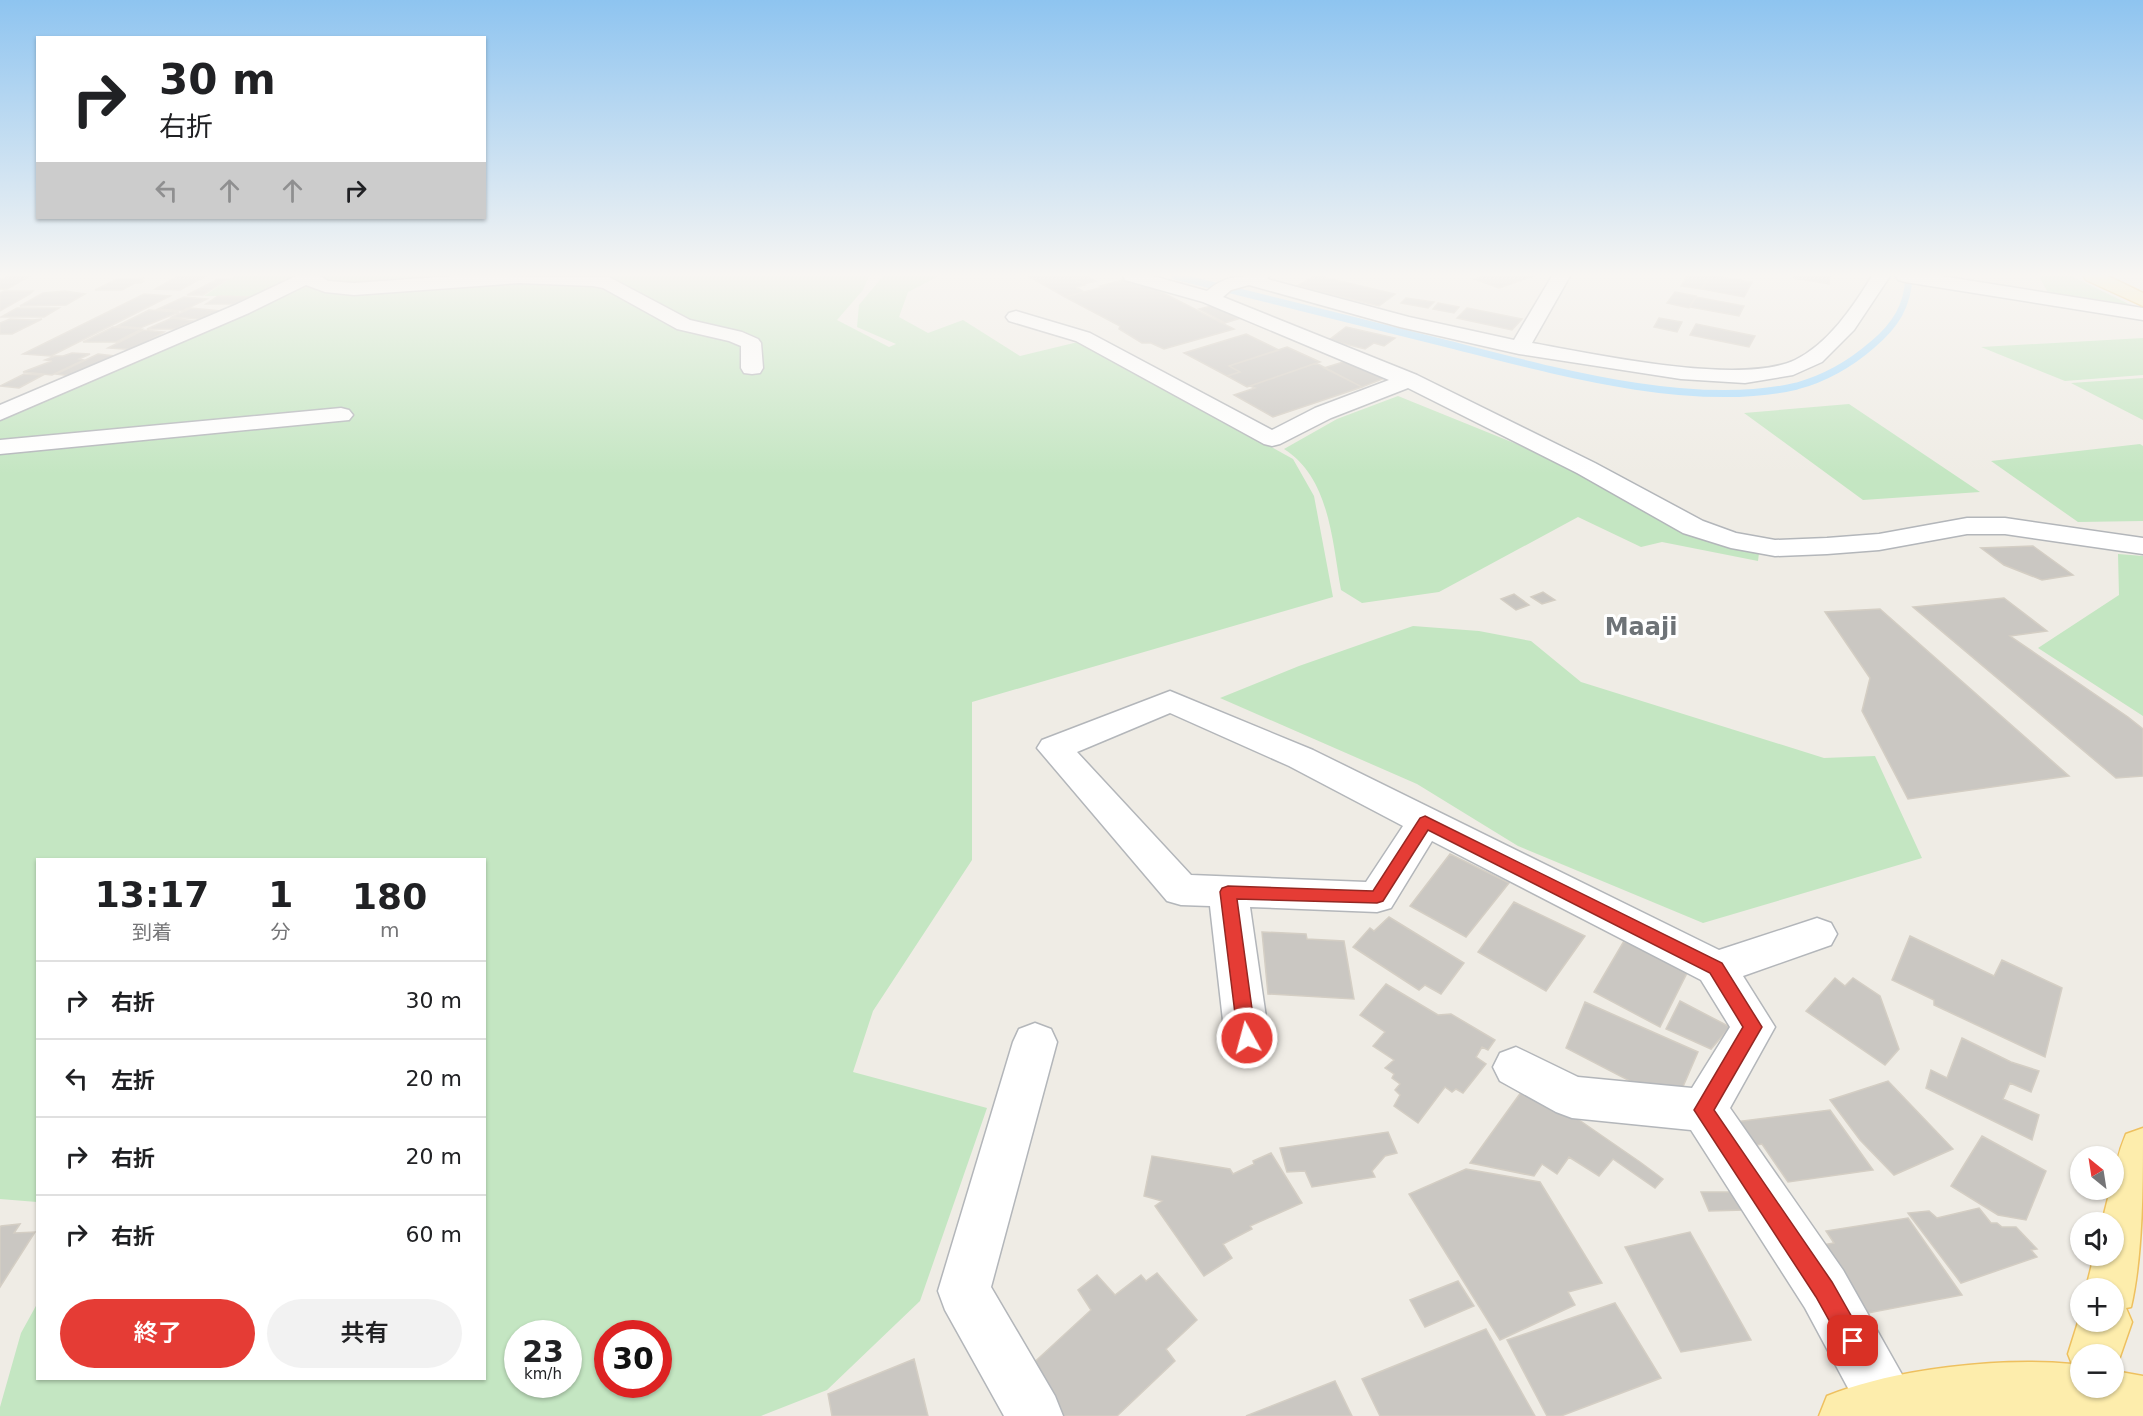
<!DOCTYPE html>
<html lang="ja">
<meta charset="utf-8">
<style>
body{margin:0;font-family:"DejaVu Sans","Noto Sans JP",sans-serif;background:#f2f2f2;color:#202124;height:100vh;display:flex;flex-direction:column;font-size:22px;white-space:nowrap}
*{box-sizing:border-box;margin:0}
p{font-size:20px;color:#757577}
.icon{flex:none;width:33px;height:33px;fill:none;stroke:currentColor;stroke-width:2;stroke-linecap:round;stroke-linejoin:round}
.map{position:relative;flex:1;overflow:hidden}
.drawer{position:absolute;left:36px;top:858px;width:450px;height:522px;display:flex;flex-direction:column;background:#fff;border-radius:0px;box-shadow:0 2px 4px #0004}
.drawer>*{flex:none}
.top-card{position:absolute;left:36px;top:36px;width:450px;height:183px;border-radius:0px;box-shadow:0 2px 4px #0004;background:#fff;color:#202124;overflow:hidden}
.needle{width:39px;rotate:330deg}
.fabs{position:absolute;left:2070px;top:1146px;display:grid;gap:12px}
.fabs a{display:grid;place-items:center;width:54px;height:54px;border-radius:50%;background:#fff;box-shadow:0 2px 4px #0004;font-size:30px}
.speed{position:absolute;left:504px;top:1320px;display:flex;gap:12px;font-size:30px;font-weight:700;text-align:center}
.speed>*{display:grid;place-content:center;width:78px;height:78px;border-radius:50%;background:#fff;box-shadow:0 2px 4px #0004;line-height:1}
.speed small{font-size:15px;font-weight:400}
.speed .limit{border:9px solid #d22;background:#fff;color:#111}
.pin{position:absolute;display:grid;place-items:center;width:51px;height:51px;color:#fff;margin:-26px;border-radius:12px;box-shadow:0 3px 9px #0006}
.me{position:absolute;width:66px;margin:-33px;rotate:353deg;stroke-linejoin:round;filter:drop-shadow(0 0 4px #0008)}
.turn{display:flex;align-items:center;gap:21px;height:126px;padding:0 24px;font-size:27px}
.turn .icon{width:78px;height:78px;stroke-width:2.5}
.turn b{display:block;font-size:42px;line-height:51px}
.lanes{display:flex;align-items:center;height:57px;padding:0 24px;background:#0003;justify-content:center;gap:30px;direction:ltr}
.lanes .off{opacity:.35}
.eta{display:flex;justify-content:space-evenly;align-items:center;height:102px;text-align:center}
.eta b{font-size:36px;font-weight:600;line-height:42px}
.primary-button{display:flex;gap:12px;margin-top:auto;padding:12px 24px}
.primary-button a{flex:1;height:69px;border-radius:36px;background:#e53c35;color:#fff;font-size:24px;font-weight:600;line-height:69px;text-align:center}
.primary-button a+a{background:#f2f2f2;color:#202124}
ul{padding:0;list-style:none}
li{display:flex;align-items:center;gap:18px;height:78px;padding:0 24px;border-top:2px solid #e0e0e0}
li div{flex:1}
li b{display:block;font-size:22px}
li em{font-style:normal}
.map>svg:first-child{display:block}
</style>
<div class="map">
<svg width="2143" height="1416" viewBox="0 0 2143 1416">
<rect width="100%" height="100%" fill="#efece5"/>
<path fill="#c4e6c2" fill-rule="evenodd" d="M234,276H304L266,296H204Z
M316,276H869L863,290L837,320L889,347L896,344L857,327L859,305L883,276H939L908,292L899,317L928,333L963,320L1020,356L1082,341L1293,459L1314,496L1333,597L972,702V860L873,1011L853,1072L987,1108L920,1301L827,1390L761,1416H0V1407L21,1333L37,1304L38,1378H484V860H38L37,1202L0,1199V417ZM518,1334H568V1384H518ZM608,1334H658V1384H608Z
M2039,276H2071L2133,306L2049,295Z
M2143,338V375L2065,381L1981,347Z
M2143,378V420L2071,383Z
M1398,396L1519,445L1605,485L1686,532L1759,553L1758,561L1662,542L1641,547L1578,517L1439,592L1362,603L1341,590C1332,541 1330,478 1284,449L1337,419Z
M1849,404L1980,492L1863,500L1744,413Z
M2140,444L2143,446V521L2078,522L1991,461Z
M2118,554L2143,556V716L2038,648L2119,595Z
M1413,626L1479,631L1531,641L1581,682L1824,758L1875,756L1922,858L1703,923L1518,846L1417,784L1220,698L1299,666Z"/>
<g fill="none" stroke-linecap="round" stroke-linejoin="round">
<path stroke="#a7dbfd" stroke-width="7" d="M1175,276C1265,298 1354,321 1444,343C1547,369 1692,411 1797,386C1826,378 1849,365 1872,345C1895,326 1908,306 1909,276"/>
</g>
<path fill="#cac7c2" stroke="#d4cec4" stroke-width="1.5" d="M8,276H30L7,289H0V280Z
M178,276L204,277L180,290L155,289Z
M1028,276H1084L1073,279L1085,285L1076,287L1084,292L1065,297Z
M1084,276H1086L1096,281L1084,284L1073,279Z
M1314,276H1319L1395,294L1379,306L1297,286Z
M1483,276H1534L1499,288L1474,279Z
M1687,276H1709L1701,289L1681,286Z
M1710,276H1716L1752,282L1744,297L1702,289Z
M1794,276H1830L1829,284L1794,278Z
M144,278L139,281H144L141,283H135L122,290H95L117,279Z
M1129,278L1136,279L1234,329L1164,349L1151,343H1142L1119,329L1120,326L1065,297L1103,287L1100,286Z
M218,279H228L203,295H187Z
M4,291H33L30,294L0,311V293Z
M65,291L85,294L66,305L20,306L43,293Z
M1675,292L1696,296L1689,308L1667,303Z
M144,294L170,296L51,356L23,354Z
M218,296L258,297L247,304H206Z
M184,297L207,299L182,311L158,309Z
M1696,297L1744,306L1739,316L1690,307Z
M1406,298L1434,302L1428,308L1401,303Z
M1438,303L1459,307L1454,313L1433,309Z
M1215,305L1241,318L1225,323L1199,309Z
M17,308H59L44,317H1Z
M191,308L222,311L211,320L172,317Z
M1467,308L1522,319L1512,330L1457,318Z
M149,310L179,312L140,328L117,326Z
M172,318L193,321L176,329H147Z
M1659,318L1682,322L1677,332L1654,327Z
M10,319L33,320L42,319L12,334H0V323Z
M1696,324L1755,336L1749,347L1690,335Z
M113,327L142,329L116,342H83Z
M1346,327L1395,338L1384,346L1374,343L1365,349L1329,340Z
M143,330L164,332L150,340L161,342L140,350L108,348Z
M1246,334L1279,350L1229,366L1240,372L1227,376L1184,353Z
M1287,347L1320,362L1247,387L1227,376L1240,372L1229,366Z
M72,353L90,354L79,359L84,360L52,375L23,372L52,361L45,360L55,356H63Z
M98,354L123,357L79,377L56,374Z
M1346,361L1385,378L1362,387L1324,368Z
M1316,363L1362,387L1273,417L1234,395L1255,388L1250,386Z
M24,374L43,375L19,388L0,386Z
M2033,546L2073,575L2042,580L2004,565L1981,548Z
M1543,592L1555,600L1542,604L1531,597Z
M1514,594L1529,605L1516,610L1501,599Z
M2004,598L2047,631L2010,636L2128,717L2143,729V776L2116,778L1913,607Z
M1880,609L2069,776L1908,799L1862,711L1870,678L1825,612Z
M1450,854L1509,883L1466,937L1410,906Z
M1514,902L1585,936L1546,991L1478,952Z
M1389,917L1464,963L1441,994L1425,985L1419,990L1353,947L1370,928L1374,931Z
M1262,932L1306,934L1307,939L1344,941L1354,999L1268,994Z
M1910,936L1994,976L2002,960L2062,988L2045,1057L1934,1005V1000L1892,980Z
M1624,941L1688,971L1660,1027L1594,992Z
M1835,978L1845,986L1853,978L1880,996L1899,1049L1885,1065L1806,1011Z
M1386,984L1438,1015L1451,1014L1495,1040L1488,1050L1482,1047L1476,1057L1486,1064L1463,1093L1456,1089L1452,1092L1445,1087L1418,1123L1394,1106L1400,1095L1395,1090L1400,1084L1392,1078L1394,1074L1385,1068L1394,1060L1373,1046L1385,1032L1360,1015Z
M1680,1001L1730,1027L1711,1049L1666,1029Z
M1585,1002L1698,1052L1679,1096L1655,1094L1566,1048Z
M1962,1038L2011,1062L2039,1071L2031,1092L2010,1083L2003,1099L2039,1115L2032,1140L1926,1088L1931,1070L1947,1078Z
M1888,1081L1953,1149L1894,1175L1860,1140L1830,1100Z
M1527,1084L1640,1162L1663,1179L1655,1188L1613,1159L1599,1176L1569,1157L1557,1174L1542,1164L1534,1176L1470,1163Z
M1830,1110L1873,1170L1788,1182L1762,1144L1747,1147L1734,1122Z
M1388,1132L1397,1153L1385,1156L1372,1171L1375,1177L1312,1187L1305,1171L1287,1172L1280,1148Z
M1982,1136L2046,1171L2026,1220L1998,1215L1951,1186Z
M1271,1153L1302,1203L1250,1226L1252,1229L1223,1244L1232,1258L1204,1276L1155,1206L1162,1201L1144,1196L1152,1156L1230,1169L1233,1174L1254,1164L1253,1161Z
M1466,1169L1540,1182L1602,1283L1568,1292L1575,1305L1500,1340L1409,1194Z
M1701,1192H1737L1744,1210L1709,1211Z
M1979,1208L1991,1223H1997L2002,1227H2016L2037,1249L2031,1250L2037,1257L1961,1283L1908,1213L1929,1211L1937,1218Z
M1908,1218L1962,1295L1863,1314L1822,1245L1834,1243L1826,1231Z
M20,1224L14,1233L35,1232L0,1287V1228L1,1226Z
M1690,1232L1751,1340L1681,1352L1625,1247Z
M1157,1273L1197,1320L1166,1349L1175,1361L1117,1416H1061L1029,1367L1091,1310L1078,1290L1097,1275L1115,1295L1141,1275L1146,1281Z
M1458,1281L1474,1306L1425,1327L1410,1300Z
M1615,1303L1661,1378L1561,1416H1547L1507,1340Z
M1486,1329L1535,1416H1380L1362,1379Z
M914,1359L928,1416H832L828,1394Z
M1335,1381L1352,1416H1246Z"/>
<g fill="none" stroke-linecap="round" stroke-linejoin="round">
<defs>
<path id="minor" d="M296,276H320L328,281L354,283L454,276L609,277L690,320L742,332L758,339L761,343L763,368L760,373L752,374L744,373L741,368V346L729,341L677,329L603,288L593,286L519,283L354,295L325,292L306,285L249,313L0,420V405L235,305Z
M1123,276H1153L1207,291C1226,274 1244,276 1269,276L1267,279L1282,283L1409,317L1514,340L1552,276H1570L1532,343C1595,354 1739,386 1795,360C1828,344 1853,307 1872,276H1890L1854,330L1822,362L1793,375L1745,383L1681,379L1519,354L1400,327L1249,285L1231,290L1223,297L1417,375L1595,463L1703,521L1736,533L1775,540L1827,538L1879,534L1967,518H2005L2143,538V554L2005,534H1967L1879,550L1827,554L1775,556L1731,548L1683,533L1577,473L1408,388L1331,418L1280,444L1272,446L1264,444L1076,341L1009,321L1006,317L1009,313L1016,311L1090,333L1272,430L1315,408L1389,380L1203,302L1125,280Z
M1896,276H1941L2143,308V320L1905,282L1898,280Z
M341,408L349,410L353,415L349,420L0,454V440Z
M1170,691L1313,750L1719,950L1817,918L1831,923L1837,934L1831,945L1743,976L1775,1027L1730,1108L1843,1270L1909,1387L1917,1407L1913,1416H1863L1805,1308L1691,1130L1572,1118L1556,1112L1500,1081L1493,1067L1500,1053L1516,1047L1578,1077L1692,1088L1730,1027L1701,980L1432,841L1391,908L1377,912L1250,907L1269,1038L1263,1051L1247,1057L1231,1051L1225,1038L1210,906L1181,905L1167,901L1037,748L1042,740ZM1170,713L1289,766L1403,826L1366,882L1191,875L1077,752Z
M1035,1023L1051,1029L1057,1042L991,1287L1055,1396L1063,1416H1004L945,1310L938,1291L1013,1042L1019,1029Z"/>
<path id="major" d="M2084,276H2108L2143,293V306L2086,280Z
M2143,1128C2143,1183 2143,1255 2131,1307L2126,1308L2132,1322L2115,1371L2143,1376V1416H1819L1827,1396C1893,1369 2001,1357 2072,1364L2068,1354L2080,1316V1322H2114V1288H2086L2094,1256H2114V1222H2102L2110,1190H2114C2114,1169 2118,1153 2126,1134ZM2080,1354H2114V1388H2080Z"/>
</defs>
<use href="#minor" stroke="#b3b6ba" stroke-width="3"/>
<use href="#major" stroke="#eec05f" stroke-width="3"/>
<use href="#minor" fill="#fff" fill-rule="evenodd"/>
<use href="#major" fill="#fdedac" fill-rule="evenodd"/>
</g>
<linearGradient id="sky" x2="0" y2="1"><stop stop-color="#8ec4f0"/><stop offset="0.58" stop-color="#f8f6f3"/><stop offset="1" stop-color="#f8f6f3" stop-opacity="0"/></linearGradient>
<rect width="2143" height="474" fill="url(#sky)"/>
<path fill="#e53c35" stroke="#952722" stroke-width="1.5" d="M1425,816L1722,963L1762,1027L1714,1110L1832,1282L1861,1333L1864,1341L1861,1349L1853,1352L1845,1349L1816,1297L1694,1110L1743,1027L1710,973L1428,830L1383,901L1377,903L1237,899L1256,1038L1253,1043L1247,1046L1240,1043L1238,1038L1220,892L1222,888L1228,886L1373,891L1420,818Z"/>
<g text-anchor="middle" stroke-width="6" stroke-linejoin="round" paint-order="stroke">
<g font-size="24" font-weight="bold" fill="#6e7377" stroke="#fff">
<text x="1641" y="635">Maaji</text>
</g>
</g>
</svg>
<div class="fabs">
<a><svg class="needle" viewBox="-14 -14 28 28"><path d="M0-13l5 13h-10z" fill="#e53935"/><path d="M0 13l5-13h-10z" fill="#757577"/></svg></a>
<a><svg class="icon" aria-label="sound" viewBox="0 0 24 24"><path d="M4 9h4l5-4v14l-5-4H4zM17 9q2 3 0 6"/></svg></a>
<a>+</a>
<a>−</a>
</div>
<div class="speed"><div>23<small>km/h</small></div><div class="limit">30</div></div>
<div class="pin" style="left:1853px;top:1341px;background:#d93025"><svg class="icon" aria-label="arrive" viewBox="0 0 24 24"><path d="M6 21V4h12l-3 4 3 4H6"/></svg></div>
<svg class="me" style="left:1247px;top:1038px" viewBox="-20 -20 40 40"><circle r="17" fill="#e53c35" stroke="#fff" stroke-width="3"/><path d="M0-11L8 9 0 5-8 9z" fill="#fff"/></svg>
<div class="top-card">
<div class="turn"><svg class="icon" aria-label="right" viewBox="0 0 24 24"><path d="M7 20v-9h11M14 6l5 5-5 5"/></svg><div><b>30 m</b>右折</div></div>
<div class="lanes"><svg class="icon off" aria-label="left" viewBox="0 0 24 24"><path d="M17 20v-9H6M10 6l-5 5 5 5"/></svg><svg class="icon off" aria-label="ahead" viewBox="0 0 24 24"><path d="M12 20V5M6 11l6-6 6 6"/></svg><svg class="icon off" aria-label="ahead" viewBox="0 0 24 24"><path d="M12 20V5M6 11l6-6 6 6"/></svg><svg class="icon" aria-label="right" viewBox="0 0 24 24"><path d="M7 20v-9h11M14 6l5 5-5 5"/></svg></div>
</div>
<section class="drawer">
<div class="eta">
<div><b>13:17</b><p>到着</p></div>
<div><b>1</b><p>分</p></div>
<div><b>180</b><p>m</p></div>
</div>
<ul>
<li><svg class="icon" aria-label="right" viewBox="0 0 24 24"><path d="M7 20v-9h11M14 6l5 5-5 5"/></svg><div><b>右折</b></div><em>30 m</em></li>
<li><svg class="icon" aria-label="left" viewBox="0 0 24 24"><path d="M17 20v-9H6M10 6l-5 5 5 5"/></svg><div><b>左折</b></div><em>20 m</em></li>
<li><svg class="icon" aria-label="right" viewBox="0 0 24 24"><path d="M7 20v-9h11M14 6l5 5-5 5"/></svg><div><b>右折</b></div><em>20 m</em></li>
<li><svg class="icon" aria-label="right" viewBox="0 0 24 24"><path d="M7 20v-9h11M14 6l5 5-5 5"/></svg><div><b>右折</b></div><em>60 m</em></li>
</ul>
<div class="primary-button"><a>終了</a><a>共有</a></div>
</section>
</div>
